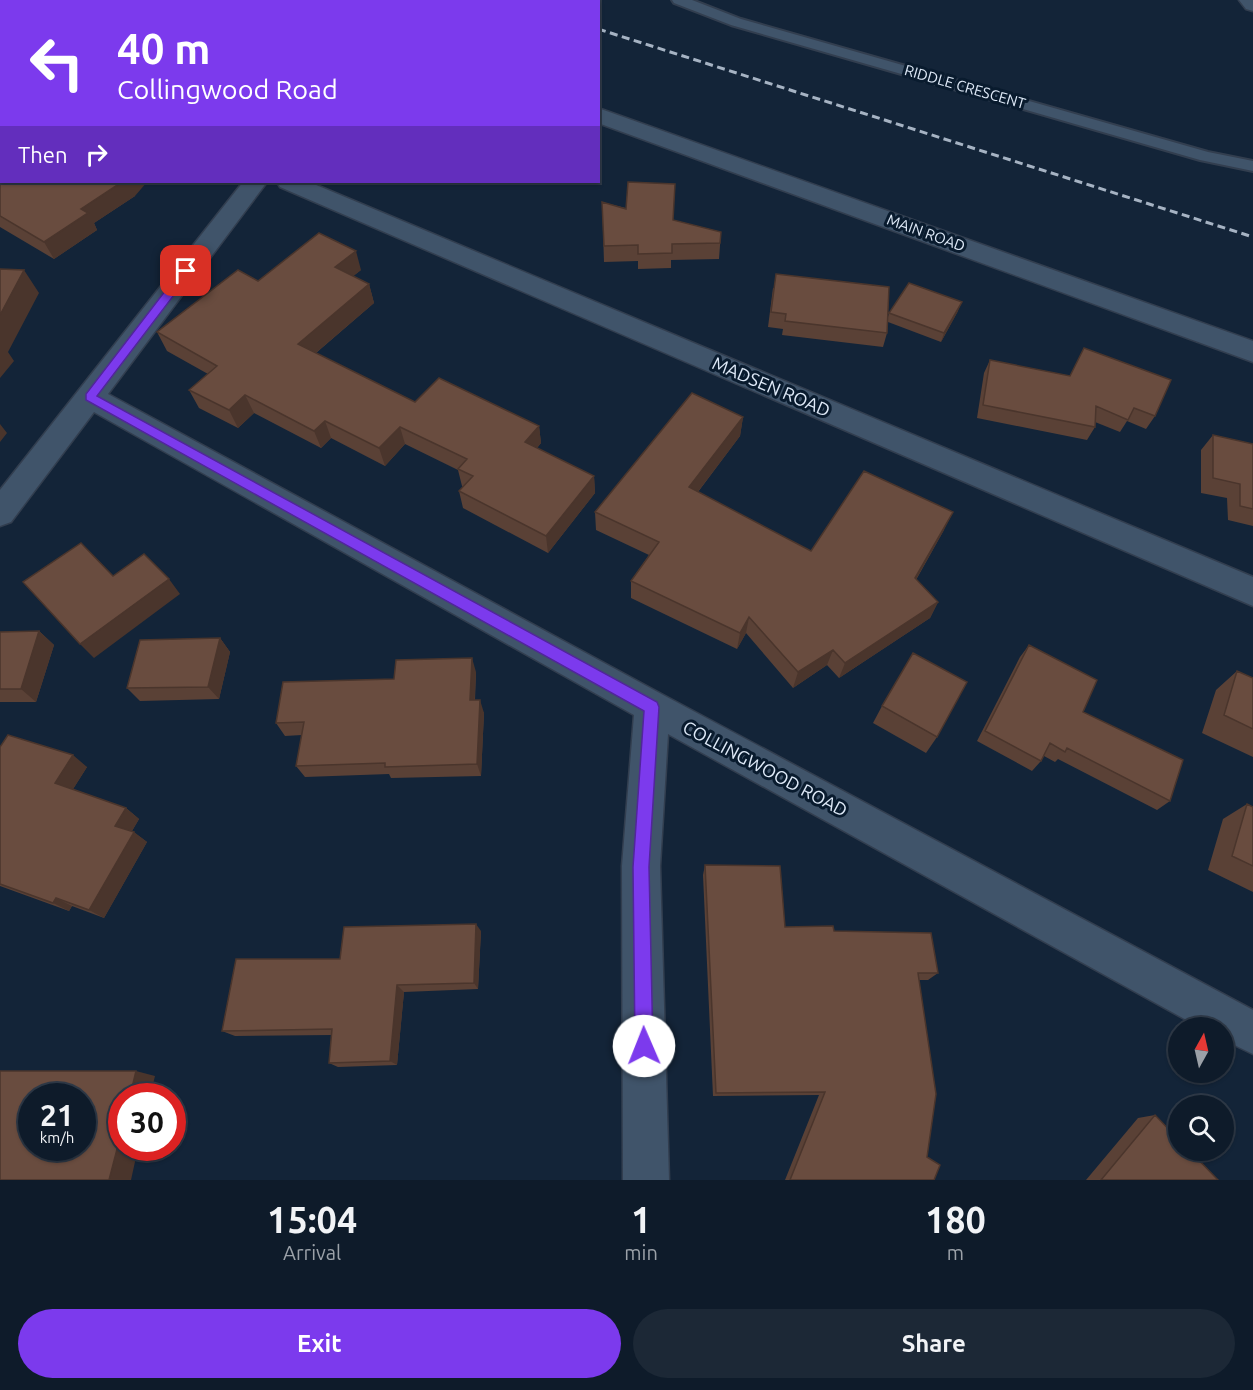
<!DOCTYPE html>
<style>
body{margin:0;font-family:Ubuntu,sans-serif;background:#1c2836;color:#f1f3f6;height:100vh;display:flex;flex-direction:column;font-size:22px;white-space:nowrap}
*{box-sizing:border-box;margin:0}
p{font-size:20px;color:#9ba1a8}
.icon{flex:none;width:33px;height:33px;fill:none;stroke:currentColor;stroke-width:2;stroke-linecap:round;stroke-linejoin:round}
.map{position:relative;height:1180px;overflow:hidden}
.sheet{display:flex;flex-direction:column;background:#0e1b2a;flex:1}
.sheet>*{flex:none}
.banner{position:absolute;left:0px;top:0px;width:600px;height:183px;box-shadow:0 2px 4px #0004,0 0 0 2px #2e3947;background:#7c3aed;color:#fff;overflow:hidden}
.needle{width:39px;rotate:8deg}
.controls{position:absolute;left:1168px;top:1017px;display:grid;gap:12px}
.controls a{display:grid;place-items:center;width:66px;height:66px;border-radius:50%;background:#0e1b2a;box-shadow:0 2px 4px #0004,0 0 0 2px #2e3947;font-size:30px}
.speed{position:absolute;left:18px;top:1083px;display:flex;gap:12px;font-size:30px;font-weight:700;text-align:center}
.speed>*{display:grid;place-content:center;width:78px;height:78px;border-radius:50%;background:#0e1b2a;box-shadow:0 2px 4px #0004,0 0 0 2px #2e3947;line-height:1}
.speed small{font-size:15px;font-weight:400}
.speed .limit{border:9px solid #d22;background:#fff;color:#111}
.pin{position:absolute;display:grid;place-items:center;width:51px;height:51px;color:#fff;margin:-26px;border-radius:12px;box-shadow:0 3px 9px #0006}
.me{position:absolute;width:66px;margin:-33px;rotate:359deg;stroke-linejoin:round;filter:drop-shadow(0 0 4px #0008)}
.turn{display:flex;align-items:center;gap:21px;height:126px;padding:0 18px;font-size:27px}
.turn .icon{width:78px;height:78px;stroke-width:2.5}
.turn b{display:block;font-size:42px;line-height:51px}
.then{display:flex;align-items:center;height:57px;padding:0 18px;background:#0003;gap:12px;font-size:22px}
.eta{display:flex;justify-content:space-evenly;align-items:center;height:102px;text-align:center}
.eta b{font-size:36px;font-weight:700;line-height:42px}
.action{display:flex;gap:12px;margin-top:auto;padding:12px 18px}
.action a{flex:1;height:69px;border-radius:36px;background:#7c3aed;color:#fff;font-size:24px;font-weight:700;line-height:69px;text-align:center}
.action a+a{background:#1c2836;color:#f1f3f6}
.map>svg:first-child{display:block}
</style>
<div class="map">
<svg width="1253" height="1180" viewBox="0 0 1253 1180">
<rect width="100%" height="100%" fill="#132438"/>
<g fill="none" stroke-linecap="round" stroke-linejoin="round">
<defs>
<path id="lane" d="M672,0H692L741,19L1208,152L1253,161V171L1200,160L731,25L674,3Z"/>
<path id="street" d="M1239,0H1253V11L1246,9Z
M243,182H267L108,394L665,696L1253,1010V1054L1224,1040V1028H1201L668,734L660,866L669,1180H623L622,866L634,715L94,412L11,522L0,526V490Z
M277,182H309L1253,577V606L280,187Z"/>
<path id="secondary" d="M284,0H307L308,2H285Z
M598,108L1253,341V362L598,123Z"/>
</defs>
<use href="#lane" stroke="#323e4f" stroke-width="4"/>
<use href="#street" stroke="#323e4f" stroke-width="3"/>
<use href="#secondary" stroke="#323e4f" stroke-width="3"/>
<use href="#lane" fill="#40546a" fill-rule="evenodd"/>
<use href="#street" fill="#40546a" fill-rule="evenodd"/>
<use href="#secondary" fill="#40546a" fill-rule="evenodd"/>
<path stroke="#a6b3c3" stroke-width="3" stroke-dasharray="8 4.5" stroke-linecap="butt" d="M508,0L513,2
M598,29L1253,237"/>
</g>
<path fill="#5a4136" d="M0,0L2,2V182L135,196L94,223L97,230L54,259L0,227Z
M602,202L721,232L719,259L671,260V268L638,269V261L604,262Z
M361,270L353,276L369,284L374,303L316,353L415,402L539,426L541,443L537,448L594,476L595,493L548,553L463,508L459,491L463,487L462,486L458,470L405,444L385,466L331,438L321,448L254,413L238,428L199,408L189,390L208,374L167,351L157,332L258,281Z
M773,288L888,317L889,313L958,311L941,342L888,322L887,333L883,347L782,335L783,329L768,327Z
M1084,348L1155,416L1146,429L1127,421L1120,432L1095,422V427L1087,440L977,418L984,373L990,360L1070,376Z
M743,417L740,436L698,492L811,551L944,530L916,580L938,602L930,618L839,678L827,665L793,688L746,633L737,649L631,598V581L649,555L596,530L595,512Z
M1213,435L1253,444V526L1228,520L1227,498L1201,493V450Z
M39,631L54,645L36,702H0V632Z
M220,638L230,652L219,699L140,701L127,688Z
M1029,645L1083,712L1170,801L1157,810L1058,759L1055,762L1044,756L1041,761L1032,771L977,741L1020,657Z
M1237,671L1253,678V757L1202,733L1216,690Z
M476,672L475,700L484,713L481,776L391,778L389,774L305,777L296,766L302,735L285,736L276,723L394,679Z
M882,706L937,737L926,753L873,723Z
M0,747L87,767L73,789L126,808L139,819L132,831L147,842L104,918L72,906L69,911L0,886Z
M1247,804L1253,807V892L1208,870L1223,819Z
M705,865L785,927L834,931L938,973L928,980H919L927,1157L934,1180H785L819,1095L713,1096L703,875Z
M481,931L478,989L404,992L397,1065L338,1067L329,1063L332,1035L235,1036L222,1031L340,959Z
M1155,1115L1218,1180H1086L1138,1118Z"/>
<path fill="#4a352c" d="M122,182H147L135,196L94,223L97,230L54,259L44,242L81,209Z
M356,251L361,270L341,286L335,267Z
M24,270L39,293L8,352L14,361L0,378V315Z
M369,284L374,303L305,362L298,344Z
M962,302L958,311L941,342L944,333Z
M245,395L254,413L238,428L229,410Z
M743,417L740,436L687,506L689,487Z
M325,421L331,438L321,448L314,431Z
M0,424L7,433L0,442Z
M539,426L541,443L527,460L525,442Z
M400,427L405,444L385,466L379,448Z
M594,476L595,493L548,553L546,536Z
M953,512L944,530L907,595L915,578Z
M169,579L180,594L94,658L80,644Z
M938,602L930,618L839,678L845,663Z
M749,617L746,633L737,649L740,633Z
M39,631L54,645L36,702L21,689Z
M220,638L230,652L219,699L208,687Z
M833,650L827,665L793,688L798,672Z
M472,658L476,672L474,713L470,700Z
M480,700L484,713L481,776L477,764Z
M73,755L87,767L70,794L55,783Z
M126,808L139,819L129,836L115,826Z
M134,832L147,842L104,918L89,910Z
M56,898L72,906L69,911L53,903Z
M476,924L481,931L478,989L474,983Z
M397,985L404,992L397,1065L390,1061Z
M136,1071L155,1076L150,1096H130Z
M122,1130V1148H138L131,1180H109Z"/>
<path fill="#694c3f" stroke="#4a352c" stroke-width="1.5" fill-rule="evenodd" d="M0,0H95L103,2H2V136H0Z
M2,145V182H122L81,209L88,213L44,242L0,216V146Z
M628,182L675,184L673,220L721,232L720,243L672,244V253L638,254V245L604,246L602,202L626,209Z
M319,233L356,251L335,267L369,284L298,344L415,402L439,378L539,426L525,442L594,476L546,536L459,491L473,476L458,469L467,459L400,427L379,448L325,421L314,431L245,395L229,410L189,390L217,366L157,332L238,270L258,281Z
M0,269L24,270L0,315Z
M776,274L889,287L887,333L785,321L786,314L771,312Z
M909,283L962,302L944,333L889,313Z
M1084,348L1171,380L1155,416L1134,408L1128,420L1096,406L1095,427L983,405L990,360L1070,376Z
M692,393L743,417L689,487L811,551L864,471L953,512L915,578L938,602L845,663L833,650L798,672L749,617L740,633L631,581L659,542L595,512Z
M1213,435L1253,444V509L1240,506V484L1213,478Z
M81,543L113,576L144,554L169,579L80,644L23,582Z
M39,631L21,689H0V632Z
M220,638L208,687L127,688L140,640Z
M1029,645L1097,680L1083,712L1183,760L1170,801L1067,748L1065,752L1050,743L1041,761L985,731Z
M913,653L967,682L937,737L882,706Z
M472,658L470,700H480L477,764L385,767V763L296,766L304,722L276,723L283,682L394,679L396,660Z
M1237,671L1253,678V729L1224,715Z
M8,735L73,755L55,783L126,808L115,826L134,832L89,910L56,898L53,903L0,884V747Z
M1247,804L1253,807V866L1232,856Z
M705,865L780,866L785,927L833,926L834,931L931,933L938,973H918L936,1094L927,1157L940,1165L934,1180H790L825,1092L716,1093Z
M476,924L474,983L397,985L390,1061L329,1063L332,1029L222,1031L236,959H340L344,927Z
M0,1071H136L130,1096H122V1130L109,1180H0ZM32,1096H82V1148H32Z
M1155,1115L1179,1140V1150H1189L1218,1180H1101Z"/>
<path fill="#7c3aed" stroke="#51269a" stroke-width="1.5" d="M186,268L191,271L190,274L97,396L657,702L659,707L649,867L653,1046L650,1052L644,1054L638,1052L635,1046L633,867L644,711L86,400V394L182,269Z"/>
<g text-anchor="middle" stroke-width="6" stroke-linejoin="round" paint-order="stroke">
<g font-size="15" fill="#dfeaf8" stroke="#091b2e">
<text transform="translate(965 87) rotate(16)" y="5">RIDDLE CRESCENT</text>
<text transform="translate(926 233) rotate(20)" y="5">MAIN ROAD</text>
</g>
<g font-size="18" fill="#dfeaf8" stroke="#091b2e">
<text transform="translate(771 387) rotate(23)" y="6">MADSEN ROAD</text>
<text transform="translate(765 769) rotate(28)" y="6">COLLINGWOOD ROAD</text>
</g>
</g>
</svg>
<div class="controls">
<a><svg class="needle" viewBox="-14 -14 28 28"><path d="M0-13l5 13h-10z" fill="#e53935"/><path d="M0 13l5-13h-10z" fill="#9ba1a8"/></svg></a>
<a><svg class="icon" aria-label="search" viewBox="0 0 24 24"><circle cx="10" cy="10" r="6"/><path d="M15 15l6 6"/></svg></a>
</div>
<div class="speed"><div>21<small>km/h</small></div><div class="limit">30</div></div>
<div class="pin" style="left:186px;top:271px;background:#d93025"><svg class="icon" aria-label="arrive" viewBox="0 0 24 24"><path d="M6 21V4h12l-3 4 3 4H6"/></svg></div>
<svg class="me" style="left:644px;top:1046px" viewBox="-20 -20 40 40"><circle r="19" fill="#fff"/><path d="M0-13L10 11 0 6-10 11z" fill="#7c3aed"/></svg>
<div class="banner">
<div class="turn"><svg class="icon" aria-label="left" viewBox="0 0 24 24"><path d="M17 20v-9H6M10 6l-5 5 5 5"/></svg><div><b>40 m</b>Collingwood Road</div></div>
<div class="then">Then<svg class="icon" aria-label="right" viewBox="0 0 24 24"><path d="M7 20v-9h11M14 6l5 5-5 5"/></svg></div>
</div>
</div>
<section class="sheet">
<div class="eta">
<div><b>15:04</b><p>Arrival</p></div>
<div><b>1</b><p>min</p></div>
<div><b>180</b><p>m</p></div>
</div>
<div class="action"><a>Exit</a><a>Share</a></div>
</section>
